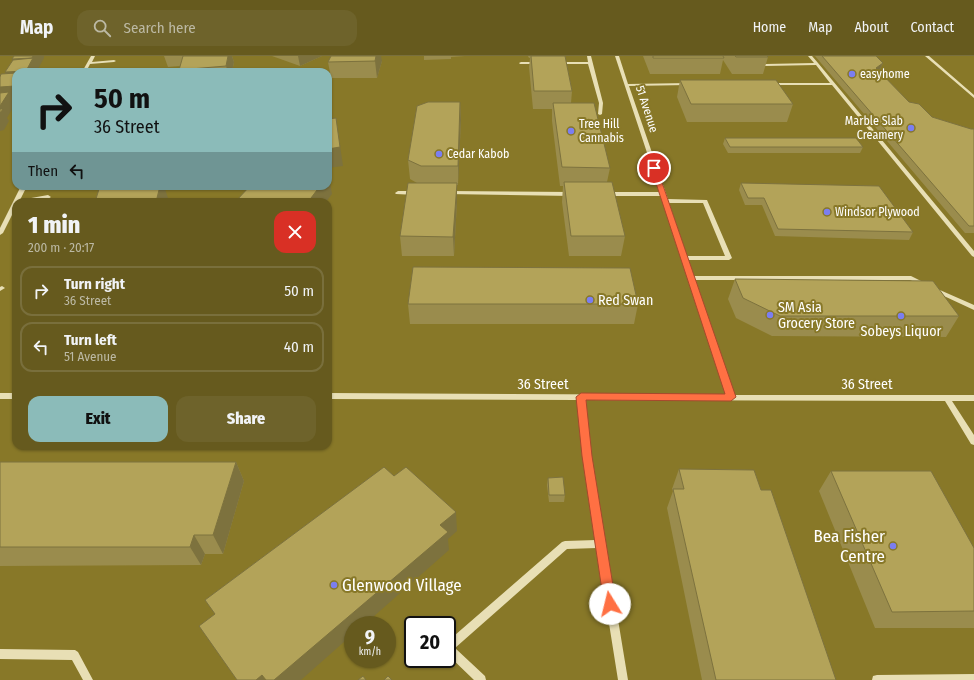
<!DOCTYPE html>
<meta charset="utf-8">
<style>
body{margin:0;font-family:"Fira Sans Condensed",sans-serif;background:#6e632b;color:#f1f3f6;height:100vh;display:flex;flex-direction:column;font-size:15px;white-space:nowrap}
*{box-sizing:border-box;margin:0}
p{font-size:13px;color:#bcb9a4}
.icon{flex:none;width:22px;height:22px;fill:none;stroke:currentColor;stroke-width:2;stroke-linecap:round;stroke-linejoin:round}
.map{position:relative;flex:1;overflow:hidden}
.details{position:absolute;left:12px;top:142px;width:320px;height:252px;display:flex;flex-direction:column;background:#665a1e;border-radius:12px;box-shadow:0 1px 3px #0004}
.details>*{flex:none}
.banner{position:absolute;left:12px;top:12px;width:320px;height:122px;border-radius:12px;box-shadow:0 1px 3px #0004;background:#8bbbb9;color:#111;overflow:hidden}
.speed{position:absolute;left:344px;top:560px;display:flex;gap:8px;font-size:20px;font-weight:700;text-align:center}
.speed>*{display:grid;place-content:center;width:52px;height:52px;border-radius:50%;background:#665a1e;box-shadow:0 1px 3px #0004;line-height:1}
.speed small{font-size:10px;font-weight:400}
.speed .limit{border:2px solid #111;border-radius:6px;background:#fff;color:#111}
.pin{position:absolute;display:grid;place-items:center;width:34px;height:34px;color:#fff;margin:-17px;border:2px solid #fff;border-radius:50%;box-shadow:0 1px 4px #0007}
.me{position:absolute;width:44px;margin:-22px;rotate:351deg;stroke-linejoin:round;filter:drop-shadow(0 0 3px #0008)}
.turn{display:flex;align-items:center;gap:14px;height:84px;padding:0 16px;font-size:18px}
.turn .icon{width:52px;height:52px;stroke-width:2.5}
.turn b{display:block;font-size:28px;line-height:34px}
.then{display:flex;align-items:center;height:38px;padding:0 16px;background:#0003;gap:8px;font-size:15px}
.round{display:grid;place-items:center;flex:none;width:42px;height:42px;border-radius:12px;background:#6e632b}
.headline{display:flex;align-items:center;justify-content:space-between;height:68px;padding:0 16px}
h1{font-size:24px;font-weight:800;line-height:30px}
.button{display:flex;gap:8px;margin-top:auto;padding:8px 16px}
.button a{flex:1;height:46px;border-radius:12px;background:#8bbbb9;color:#111;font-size:16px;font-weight:800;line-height:46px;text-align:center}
.button a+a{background:#6e632b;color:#f1f3f6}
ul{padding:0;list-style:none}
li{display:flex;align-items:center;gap:12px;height:50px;margin:0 8px 6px;padding:0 8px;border:2px solid #796f3c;border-radius:12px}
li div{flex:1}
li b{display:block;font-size:15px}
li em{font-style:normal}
header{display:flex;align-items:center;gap:24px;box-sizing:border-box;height:56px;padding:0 20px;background:#665a1e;border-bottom:1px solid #796f3c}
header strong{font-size:19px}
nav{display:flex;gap:22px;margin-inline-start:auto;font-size:14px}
.search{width:280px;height:36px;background:#6e632b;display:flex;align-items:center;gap:10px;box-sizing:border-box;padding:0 14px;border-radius:12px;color:#bcb9a4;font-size:15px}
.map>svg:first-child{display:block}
</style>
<header>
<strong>Map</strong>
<div class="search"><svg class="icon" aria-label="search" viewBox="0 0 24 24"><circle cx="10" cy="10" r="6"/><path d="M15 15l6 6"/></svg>Search here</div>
<nav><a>Home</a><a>Map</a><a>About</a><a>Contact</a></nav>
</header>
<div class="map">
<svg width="974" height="624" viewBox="0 0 974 624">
<rect width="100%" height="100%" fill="#887828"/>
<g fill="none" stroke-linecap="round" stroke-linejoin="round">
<path fill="#e8dfb5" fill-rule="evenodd" d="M91,0H95L92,6L114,4L116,5L114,6L90,8L86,16H82Z
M587,0H591L603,47L602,58L600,59L598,58L599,47L588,8H559L557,7L559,6H588Z
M615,0H619L628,28L688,27L690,28L688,29L629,30L668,143L707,144L732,202L729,204H688L694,220H911L927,228L924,230L910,224H695L734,339H974V345H952L974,379V389L971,388L945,345L585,344L591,400L628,624H618L597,492L567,493L455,592L485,620L486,624H474L447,598V586L562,486L565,485L596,484L583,400L578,344L328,343V337L727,339L661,140H606L603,138L606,136H660ZM669,147H703L725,200H687Z
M808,0H812L818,7L974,195V201L972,200L832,29H770L769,28L771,27H830L816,9L765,10L763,9L765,8L814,7Z
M925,0H929L974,39V42Z
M521,6H538L540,7L538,8H520L519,7Z
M21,130H27L20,144L48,139L51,141L48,143L26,146H16V151L3,177L0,179V172Z
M398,135H416L419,137L416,139L396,138L395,137Z
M448,135L572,136L575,138L572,140L446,138L445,137Z
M2,230L5,232L0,235V231Z
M933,231L974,249V254L931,234L930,233L931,232Z
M0,337H16V343H0Z
M0,593L75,594L78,596L93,624H83L72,604L0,603Z
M974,618V624H872L873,620L877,619Z"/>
</g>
<path fill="#9a8c4d" d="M164,0H232L234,6L232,16H179V14L180,10L168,11Z
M272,0H322L300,10Z
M424,0H465L451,1V3L424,4Z
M528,0H565L572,35L571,47L610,112L607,126L625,180L621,200H569L562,146L563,130H560L552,65V53H533L529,11L530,2H529Z
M643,0H767L768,1L763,18H732L723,4L720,18H650Z
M815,0H876L883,7L880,13L878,15L909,46L932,61L971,73H974V177H965Z
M382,5L377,22H331L328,6Z
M680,24L793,48L787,66H687L677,41Z
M460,46L461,64L458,129H457V146L454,200H402L400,180L417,127L410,123L408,104Z
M725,82L863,91L860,97H728L723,88Z
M741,127L913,176L909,184L775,180L762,149H745L739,134Z
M735,223L959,260L946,281L772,280L736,262L728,243Z
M408,248H638L634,268H410Z
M0,406H236L244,425L223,498H205L201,509L0,510Z
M679,413L761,434L836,624H702L667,452L673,435L672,433Z
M831,415L974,492V572H875L819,435Z
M548,422L565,439L564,446H549L547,429Z"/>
<path fill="#7d723e" d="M33,0H44V2L38,13L39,14L38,16H16V28H11L5,16L18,15L12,3Z
M228,0H232L234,6L232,16H228L226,10Z
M298,0H322L300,10Z
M376,0H381L382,5L377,22L375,5Z
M883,7L880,13L874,19L876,12Z
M16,28V42L12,43L15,48L7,62L9,65L4,74L0,75V31Z
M460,46L461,64L458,129V110Z
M336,62L343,110L328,112V93Z
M329,119L332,138L326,146H308L320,130H328V120Z
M457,127V146L454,200L453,181Z
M160,130H164L168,142V146H156Z
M236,406L244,425L223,498L213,479Z
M456,456L457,475L448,483L449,494L364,569H353V578L301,624H274L440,469Z
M194,479L205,498L201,509L190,491Z
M262,619L265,624H256Z"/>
<path fill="#b3a359" stroke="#7d723e" d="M14,0H33L32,2L12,3Z
M183,0H228L226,10L179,14Z
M331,0H376L375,5L328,6Z
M531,0H565L572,35H534Z
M653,0H723L724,2H653Z
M735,0H767L768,1H736Z
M822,0H876L883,7L876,12L909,46L919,48L932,61L971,73H974V170H969Z
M33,2L26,15L5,16L13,4Z
M16,17V28L15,30L0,31V21L1,18Z
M680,24H776L793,48H691Z
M9,36L0,50V37Z
M428,46H460L458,110H421L408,104L417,50Z
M553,47H594L610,112L562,111Z
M0,53H3L0,57Z
M336,62L340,91L328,93V63Z
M725,82H856L863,91H730Z
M564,126H612L625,180H571Z
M408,127H457L453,181L400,180Z
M741,127L879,130L913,176L778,173L764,142H748Z
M100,130H160L156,146H95Z
M250,130H320L308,146H241L236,145Z
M413,211L630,212L638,248H408Z
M735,223L933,225L959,260H780L743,242Z
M0,406H236L213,479H194L190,491H0Z
M384,411L394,420L406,411L456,456L440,469L448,476L274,624H266L262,619L256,624H237L199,570L215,558L205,544Z
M679,413L754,414L761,434H771L836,624H716L673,433H684Z
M831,415H931L974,492V555L892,556Z
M563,421L565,439H549L548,422Z
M363,620L366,624H358Z
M388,620L392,624H384Z"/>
<path fill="#ff7043" stroke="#a6492c" d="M654,110L657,112L736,341L731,345L586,344L592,400L616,548L615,553L610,554L606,553L604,548L582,400L576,341L581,337L725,338L651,112Z"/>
<g fill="#7b7ef0" stroke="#887828" stroke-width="1.5">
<circle cx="852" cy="18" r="4"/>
<circle cx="911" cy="72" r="4"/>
<circle cx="571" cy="75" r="4"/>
<circle cx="439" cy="98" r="4"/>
<circle cx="827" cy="156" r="4"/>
<circle cx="590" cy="244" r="4"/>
<circle cx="770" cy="259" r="4"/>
<circle cx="901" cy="260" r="4"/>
<circle cx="893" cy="490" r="4"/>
<circle cx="334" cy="529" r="4"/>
</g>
<g text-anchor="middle" stroke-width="4" stroke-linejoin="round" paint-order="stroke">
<g font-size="12" fill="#fff" stroke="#887828" text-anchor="start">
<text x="860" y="22">easyhome</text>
<text x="903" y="69" text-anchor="end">Marble Slab<tspan x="903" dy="14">Creamery</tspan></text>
<text x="579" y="72">Tree Hill<tspan x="579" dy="14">Cannabis</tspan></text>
<text x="447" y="102">Cedar Kabob</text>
<text x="835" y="160">Windsor Plywood</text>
</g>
<g font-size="12" fill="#fff" stroke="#887828">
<text transform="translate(647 53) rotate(72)" y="4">51 Avenue</text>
</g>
<g font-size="14" fill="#fff" stroke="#887828" text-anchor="start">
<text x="598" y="249">Red Swan</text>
<text x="778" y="256">SM Asia<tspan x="778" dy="16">Grocery Store</tspan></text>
<text x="901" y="280" text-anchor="middle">Sobeys Liquor</text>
</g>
<g font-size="14" fill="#fff" stroke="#887828">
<text x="543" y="333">36 Street</text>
<text x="867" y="333">36 Street</text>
</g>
<g font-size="17" fill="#fff" stroke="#887828" text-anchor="end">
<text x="885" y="486">Bea Fisher<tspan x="885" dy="20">Centre</tspan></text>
<text x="342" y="535" text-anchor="start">Glenwood Village</text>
</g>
</g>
</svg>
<div class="speed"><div>9<small>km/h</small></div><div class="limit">20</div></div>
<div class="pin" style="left:654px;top:112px;background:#d93025"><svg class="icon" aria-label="arrive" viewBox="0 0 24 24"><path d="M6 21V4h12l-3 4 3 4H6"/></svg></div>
<svg class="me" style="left:610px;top:548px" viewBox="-20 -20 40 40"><circle r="19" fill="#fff"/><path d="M0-13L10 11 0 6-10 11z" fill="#ff7043"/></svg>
<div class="banner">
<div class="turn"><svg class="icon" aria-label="right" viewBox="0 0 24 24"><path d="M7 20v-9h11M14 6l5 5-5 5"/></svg><div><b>50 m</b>36 Street</div></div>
<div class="then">Then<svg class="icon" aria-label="left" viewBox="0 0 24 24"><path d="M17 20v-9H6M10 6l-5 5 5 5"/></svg></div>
</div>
<section class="details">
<div class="headline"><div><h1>1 min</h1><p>200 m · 20:17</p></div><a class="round" style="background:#d93025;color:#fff"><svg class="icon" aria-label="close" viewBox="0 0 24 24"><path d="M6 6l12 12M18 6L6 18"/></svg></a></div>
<ul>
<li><svg class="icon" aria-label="right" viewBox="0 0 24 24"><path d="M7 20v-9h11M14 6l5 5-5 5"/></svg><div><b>Turn right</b><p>36 Street</p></div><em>50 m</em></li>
<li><svg class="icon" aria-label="left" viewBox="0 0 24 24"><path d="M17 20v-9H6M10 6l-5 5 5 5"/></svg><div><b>Turn left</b><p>51 Avenue</p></div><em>40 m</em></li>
</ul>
<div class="button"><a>Exit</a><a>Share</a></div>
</section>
</div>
